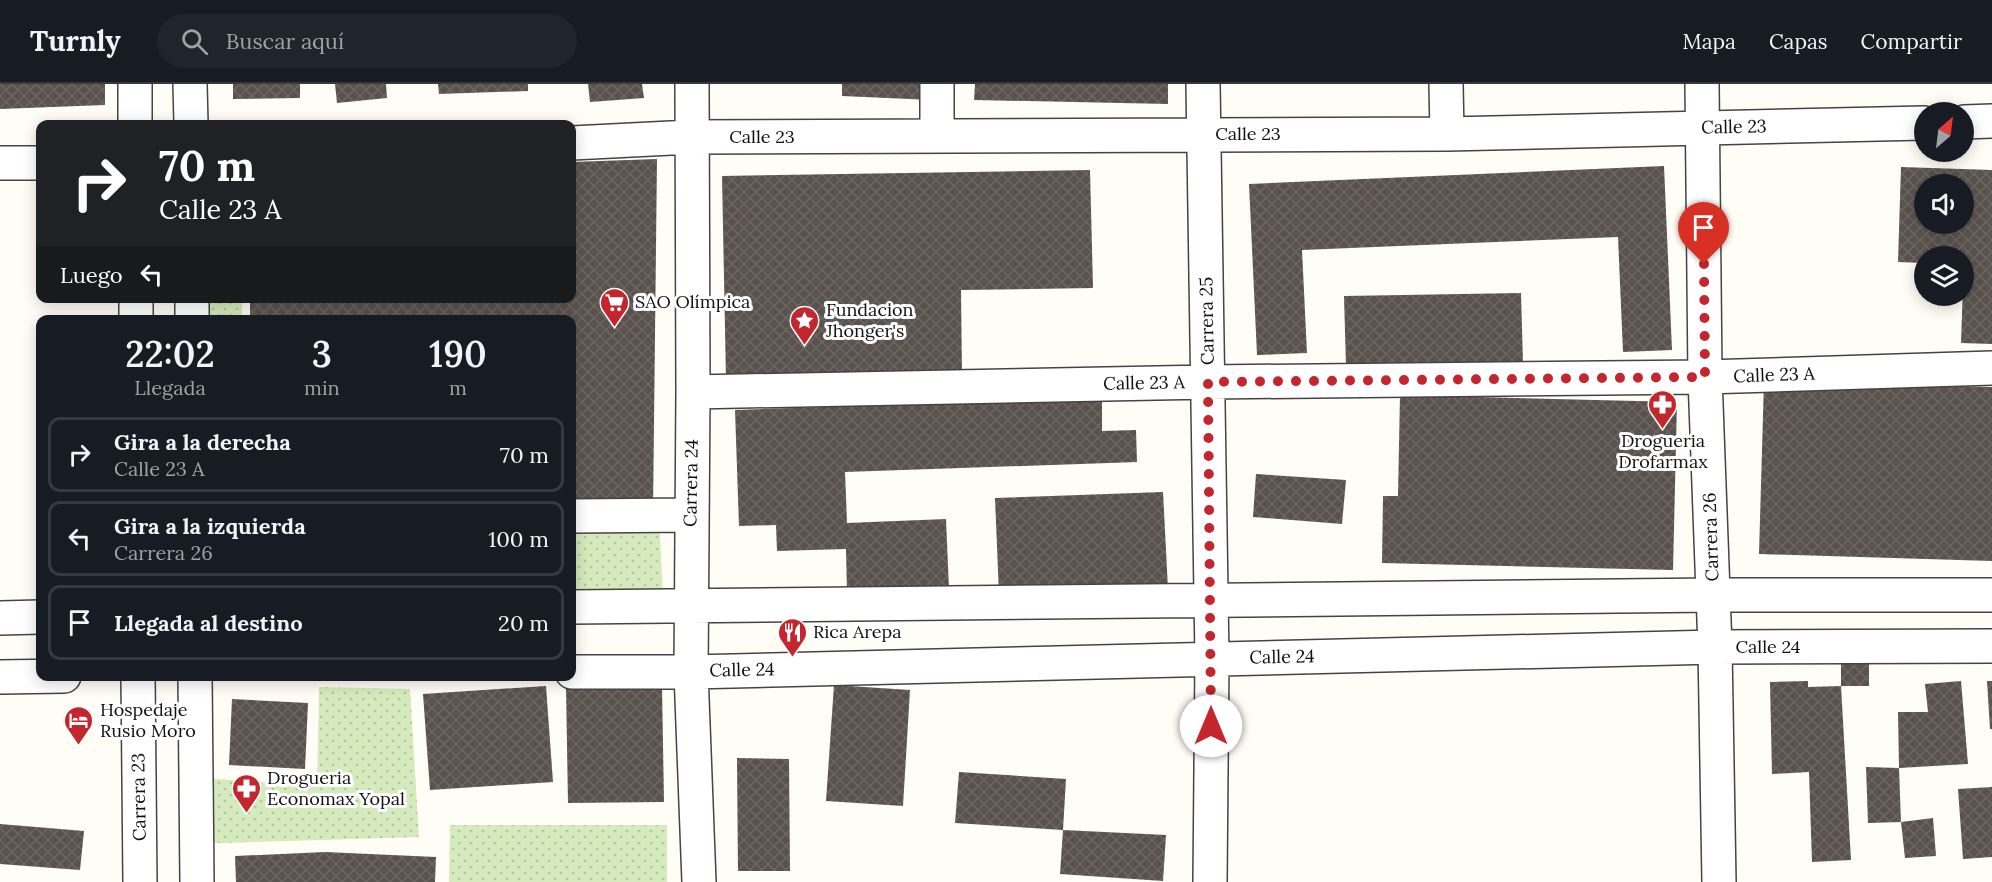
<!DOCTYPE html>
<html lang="es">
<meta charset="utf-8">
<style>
body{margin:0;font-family:Lora,serif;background:#20242c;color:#f1f3f6;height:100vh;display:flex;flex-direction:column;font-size:22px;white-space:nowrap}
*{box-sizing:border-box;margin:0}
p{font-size:20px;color:#9ea1a6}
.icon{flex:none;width:33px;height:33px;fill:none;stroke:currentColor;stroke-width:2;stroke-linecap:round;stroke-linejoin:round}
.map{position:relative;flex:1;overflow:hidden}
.sheet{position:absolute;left:36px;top:231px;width:540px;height:366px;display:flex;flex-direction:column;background:#171b24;border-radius:12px;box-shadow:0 3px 15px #0003}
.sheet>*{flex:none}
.guide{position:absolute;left:36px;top:36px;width:540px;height:183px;border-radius:12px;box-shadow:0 3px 15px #0003;background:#202124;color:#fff;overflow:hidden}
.needle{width:39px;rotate:28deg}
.tools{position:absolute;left:1914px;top:18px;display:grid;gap:12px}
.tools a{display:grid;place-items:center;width:60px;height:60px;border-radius:50%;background:#171b24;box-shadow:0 3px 15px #0003;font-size:30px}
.pin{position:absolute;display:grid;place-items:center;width:51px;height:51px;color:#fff;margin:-62px -26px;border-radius:50% 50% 50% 0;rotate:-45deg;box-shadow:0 0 6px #0007}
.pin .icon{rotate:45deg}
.me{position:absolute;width:66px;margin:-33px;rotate:0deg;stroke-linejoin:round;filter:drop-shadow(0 0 4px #0008)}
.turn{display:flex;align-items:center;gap:21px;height:126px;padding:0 24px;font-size:27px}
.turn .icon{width:78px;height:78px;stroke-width:2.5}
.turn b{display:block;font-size:42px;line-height:51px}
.then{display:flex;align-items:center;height:57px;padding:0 24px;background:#0003;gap:12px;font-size:22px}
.eta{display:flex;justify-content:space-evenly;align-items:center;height:102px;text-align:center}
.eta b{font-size:36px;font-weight:600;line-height:42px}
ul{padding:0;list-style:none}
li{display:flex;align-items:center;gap:18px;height:75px;margin:0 12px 9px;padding:0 12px;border:3px solid #363941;border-radius:12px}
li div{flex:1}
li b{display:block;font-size:22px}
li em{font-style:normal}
header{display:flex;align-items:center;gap:36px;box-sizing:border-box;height:84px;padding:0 30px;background:#171b24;border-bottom:2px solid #363941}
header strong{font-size:28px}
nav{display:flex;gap:33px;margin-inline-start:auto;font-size:21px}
.search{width:420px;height:54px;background:#20242c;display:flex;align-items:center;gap:15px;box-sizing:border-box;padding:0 21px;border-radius:33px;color:#9ea1a6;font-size:22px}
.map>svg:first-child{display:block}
</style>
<header>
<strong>Turnly</strong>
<div class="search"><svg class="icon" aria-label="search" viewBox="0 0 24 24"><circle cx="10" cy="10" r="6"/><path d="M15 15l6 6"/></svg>Buscar aquí</div>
<nav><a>Mapa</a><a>Capas</a><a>Compartir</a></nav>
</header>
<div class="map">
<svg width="1992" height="798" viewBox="0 0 1992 798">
<defs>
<pattern id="grass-dots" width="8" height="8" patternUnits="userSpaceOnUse" patternTransform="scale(1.5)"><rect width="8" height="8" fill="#d5ebbd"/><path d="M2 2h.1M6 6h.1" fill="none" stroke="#b6c8a1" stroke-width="1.8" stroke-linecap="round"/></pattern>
<pattern id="building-cross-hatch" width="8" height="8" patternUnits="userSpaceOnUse" patternTransform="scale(1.5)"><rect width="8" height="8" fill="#5a524d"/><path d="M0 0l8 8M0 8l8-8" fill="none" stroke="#6d6662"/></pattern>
</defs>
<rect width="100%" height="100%" fill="#fffdf5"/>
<path fill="url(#grass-dots)" d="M206,215H242V235H206Z
M572,437H659L663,510L572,512Z
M319,603L410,605L419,753L187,760L190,693L317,702Z
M450,741H667V798H449Z"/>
<path fill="url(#building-cross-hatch)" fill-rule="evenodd" d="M0,0H105V21L0,25Z
M233,0H300V14L233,15Z
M335,0H386L387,14L337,19Z
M438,0H528V7L439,10Z
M588,0H642L644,14L590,18Z
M842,0H933L932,16L842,12Z
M975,0H1168V20L974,16Z
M657,75L653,427L572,428V236H250V214H572V78Z
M1664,82L1672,266L1623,268L1618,153L1302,166L1307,269L1257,271L1249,100Z
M1901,83L1992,86V260L1961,259L1964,172H1924V179L1898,178ZM1924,100H1964V140H1924Z
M1090,86L1093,204L961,206L962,293L726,296L722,92Z
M1521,209L1523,279L1346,282L1344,212Z
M1764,297L1992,303V477L1759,470Z
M1400,311L1677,318L1673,486L1382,479L1383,412H1398Z
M1102,314V347L1136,346L1137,378L845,388L847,439L946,435L949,505L847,509L846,465L777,467L776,441L739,442L735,326Z
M1256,390L1346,396L1342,440L1253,433Z
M1163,408L1168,505L999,511L995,414Z
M1841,578H1869V602H1841Z
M1808,597V603L1841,602L1851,776L1812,778L1809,688L1772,690L1770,598Z
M1961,597L1968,680L1899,684L1898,628H1928L1925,600Z
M1987,597H1992V645H1990Z
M834,601L910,606L903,722L826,717Z
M546,602L553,698L430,706L423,610Z
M662,602L664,718L568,719L566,604Z
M232,615L308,619L305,685L229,681Z
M737,674L789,675L790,787H738Z
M1866,683L1899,684L1901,738L1868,739Z
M959,688L1066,695L1063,746L1166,751L1163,797L1060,790L1063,746L955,739Z
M1992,703V773L1963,775L1958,705Z
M1933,734L1936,772L1905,774L1901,738Z
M0,740L84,747L80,786L0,780Z
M325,768L436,773L435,798H236L235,772Z"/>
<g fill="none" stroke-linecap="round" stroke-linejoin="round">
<defs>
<path id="minor" d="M190,0L191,40
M692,0L693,308L691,588L699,798
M1203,0L1212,575L1210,798
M1446,0L1447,50
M1702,0L1705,293L1715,563L1719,798
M1964,38L1992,37
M135,40V0
M937,52V0
M572,59L691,53L1447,50L1924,39
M0,79H40
M136,214V236
M192,214V236
M693,308L1208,298L1705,293L1992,284
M572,432L691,431
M572,523L1714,511H1992
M0,534L40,533
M572,588H691L1715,563L1992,562
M138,592L140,798
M195,592L197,798
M0,593L64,592"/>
</defs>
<use href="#minor" stroke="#444" stroke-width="36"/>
<use href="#minor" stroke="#fff" stroke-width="33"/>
</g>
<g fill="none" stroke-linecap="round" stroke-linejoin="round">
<path stroke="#c4262e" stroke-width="10" stroke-dasharray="0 18" d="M1211,642L1208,298L1705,293L1704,180"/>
</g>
<defs>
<symbol id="supermarket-pin" viewBox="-11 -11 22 30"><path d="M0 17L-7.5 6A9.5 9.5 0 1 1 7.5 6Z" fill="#c4262e" stroke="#fff"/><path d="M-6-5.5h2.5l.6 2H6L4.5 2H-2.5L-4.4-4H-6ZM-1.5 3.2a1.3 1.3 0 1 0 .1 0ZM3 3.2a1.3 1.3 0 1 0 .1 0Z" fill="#fff"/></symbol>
<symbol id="sight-pin" viewBox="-11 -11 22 30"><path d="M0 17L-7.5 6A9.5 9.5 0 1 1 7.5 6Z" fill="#c4262e" stroke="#fff"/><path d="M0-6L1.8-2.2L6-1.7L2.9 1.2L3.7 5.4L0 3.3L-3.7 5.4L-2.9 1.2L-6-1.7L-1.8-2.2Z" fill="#fff"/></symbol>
<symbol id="pharmacy-pin" viewBox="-11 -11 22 30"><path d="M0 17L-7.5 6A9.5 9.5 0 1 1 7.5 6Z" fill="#c4262e" stroke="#fff"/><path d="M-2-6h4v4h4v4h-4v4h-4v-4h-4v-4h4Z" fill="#fff"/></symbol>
<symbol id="restaurant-pin" viewBox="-11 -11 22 30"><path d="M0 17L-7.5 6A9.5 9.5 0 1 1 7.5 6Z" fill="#c4262e" stroke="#fff"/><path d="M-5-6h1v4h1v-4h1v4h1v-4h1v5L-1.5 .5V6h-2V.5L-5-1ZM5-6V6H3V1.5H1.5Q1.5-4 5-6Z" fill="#fff"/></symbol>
<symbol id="hotel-pin" viewBox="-11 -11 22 30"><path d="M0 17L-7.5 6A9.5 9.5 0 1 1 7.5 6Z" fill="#c4262e" stroke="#fff"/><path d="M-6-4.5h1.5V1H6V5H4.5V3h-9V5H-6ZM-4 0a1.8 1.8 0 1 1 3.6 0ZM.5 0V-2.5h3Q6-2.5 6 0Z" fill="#fff"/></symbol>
</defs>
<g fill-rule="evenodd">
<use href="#supermarket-pin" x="598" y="202" width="33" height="45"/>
<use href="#sight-pin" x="788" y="220" width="33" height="45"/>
<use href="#pharmacy-pin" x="1646" y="304" width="33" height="45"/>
<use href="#restaurant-pin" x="776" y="532" width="33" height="45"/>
<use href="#hotel-pin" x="62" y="620" width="33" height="45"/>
<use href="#pharmacy-pin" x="230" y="688" width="33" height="45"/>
</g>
<g text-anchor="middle" stroke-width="6" stroke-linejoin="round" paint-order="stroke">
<g font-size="18" fill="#111" stroke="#fff">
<text transform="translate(1734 43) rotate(-1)" y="6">Calle 23</text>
<text x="1248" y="56">Calle 23</text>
<text x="762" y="59">Calle 23</text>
<text transform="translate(1207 237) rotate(-91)" y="6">Carrera 25</text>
<text transform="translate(1774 291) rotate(-2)" y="6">Calle 23 A</text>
<text transform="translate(1144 299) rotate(-1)" y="6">Calle 23 A</text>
<text transform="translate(691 399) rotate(-89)" y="6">Carrera 24</text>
<text transform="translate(1711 453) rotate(-92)" y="6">Carrera 26</text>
<text x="1768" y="569">Calle 24</text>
<text transform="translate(1282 573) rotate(-1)" y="6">Calle 24</text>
<text transform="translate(742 586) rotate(-1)" y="6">Calle 24</text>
<text transform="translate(139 713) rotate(-91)" y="6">Carrera 23</text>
</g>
<g font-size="18" fill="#111" stroke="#fff" text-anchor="start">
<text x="635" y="224">SAO Olímpica</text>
<text x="826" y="232">Fundacion<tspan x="826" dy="21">Jhonger's</tspan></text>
<text x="1663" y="363" text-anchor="middle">Drogueria<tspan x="1663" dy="21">Drofarmax</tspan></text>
<text x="813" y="554">Rica Arepa</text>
<text x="100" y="632">Hospedaje<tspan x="100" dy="21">Rusio Moro</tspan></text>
<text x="267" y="700">Drogueria<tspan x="267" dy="21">Economax Yopal</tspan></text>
</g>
</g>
</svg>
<div class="tools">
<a><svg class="needle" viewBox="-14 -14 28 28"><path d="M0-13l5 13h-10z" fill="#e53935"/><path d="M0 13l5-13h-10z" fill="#9ea1a6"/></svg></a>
<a><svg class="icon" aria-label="sound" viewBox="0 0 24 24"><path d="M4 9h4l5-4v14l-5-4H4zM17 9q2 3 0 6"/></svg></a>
<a><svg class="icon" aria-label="layers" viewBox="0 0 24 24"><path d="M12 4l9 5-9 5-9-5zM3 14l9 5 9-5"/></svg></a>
</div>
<div class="pin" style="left:1704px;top:180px;background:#d93025"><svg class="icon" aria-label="arrive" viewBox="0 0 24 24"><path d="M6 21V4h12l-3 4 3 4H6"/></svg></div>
<svg class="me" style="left:1211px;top:642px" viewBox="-20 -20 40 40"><circle r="19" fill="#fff"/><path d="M0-13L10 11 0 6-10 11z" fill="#c4262e"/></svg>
<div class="guide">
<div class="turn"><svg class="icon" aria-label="right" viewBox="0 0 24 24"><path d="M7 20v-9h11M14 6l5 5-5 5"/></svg><div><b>70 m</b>Calle 23 A</div></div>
<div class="then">Luego<svg class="icon" aria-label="left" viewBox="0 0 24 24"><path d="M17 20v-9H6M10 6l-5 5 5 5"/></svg></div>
</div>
<section class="sheet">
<div class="eta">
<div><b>22:02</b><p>Llegada</p></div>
<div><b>3</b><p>min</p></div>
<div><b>190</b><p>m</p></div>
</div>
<ul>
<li><svg class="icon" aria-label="right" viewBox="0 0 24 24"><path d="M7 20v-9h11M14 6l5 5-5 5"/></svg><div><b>Gira a la derecha</b><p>Calle 23 A</p></div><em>70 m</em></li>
<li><svg class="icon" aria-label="left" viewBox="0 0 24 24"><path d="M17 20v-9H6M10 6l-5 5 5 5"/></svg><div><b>Gira a la izquierda</b><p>Carrera 26</p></div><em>100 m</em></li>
<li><svg class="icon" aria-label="arrive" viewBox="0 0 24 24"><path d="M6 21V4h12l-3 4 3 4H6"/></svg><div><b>Llegada al destino</b></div><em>20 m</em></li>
</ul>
</section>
</div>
